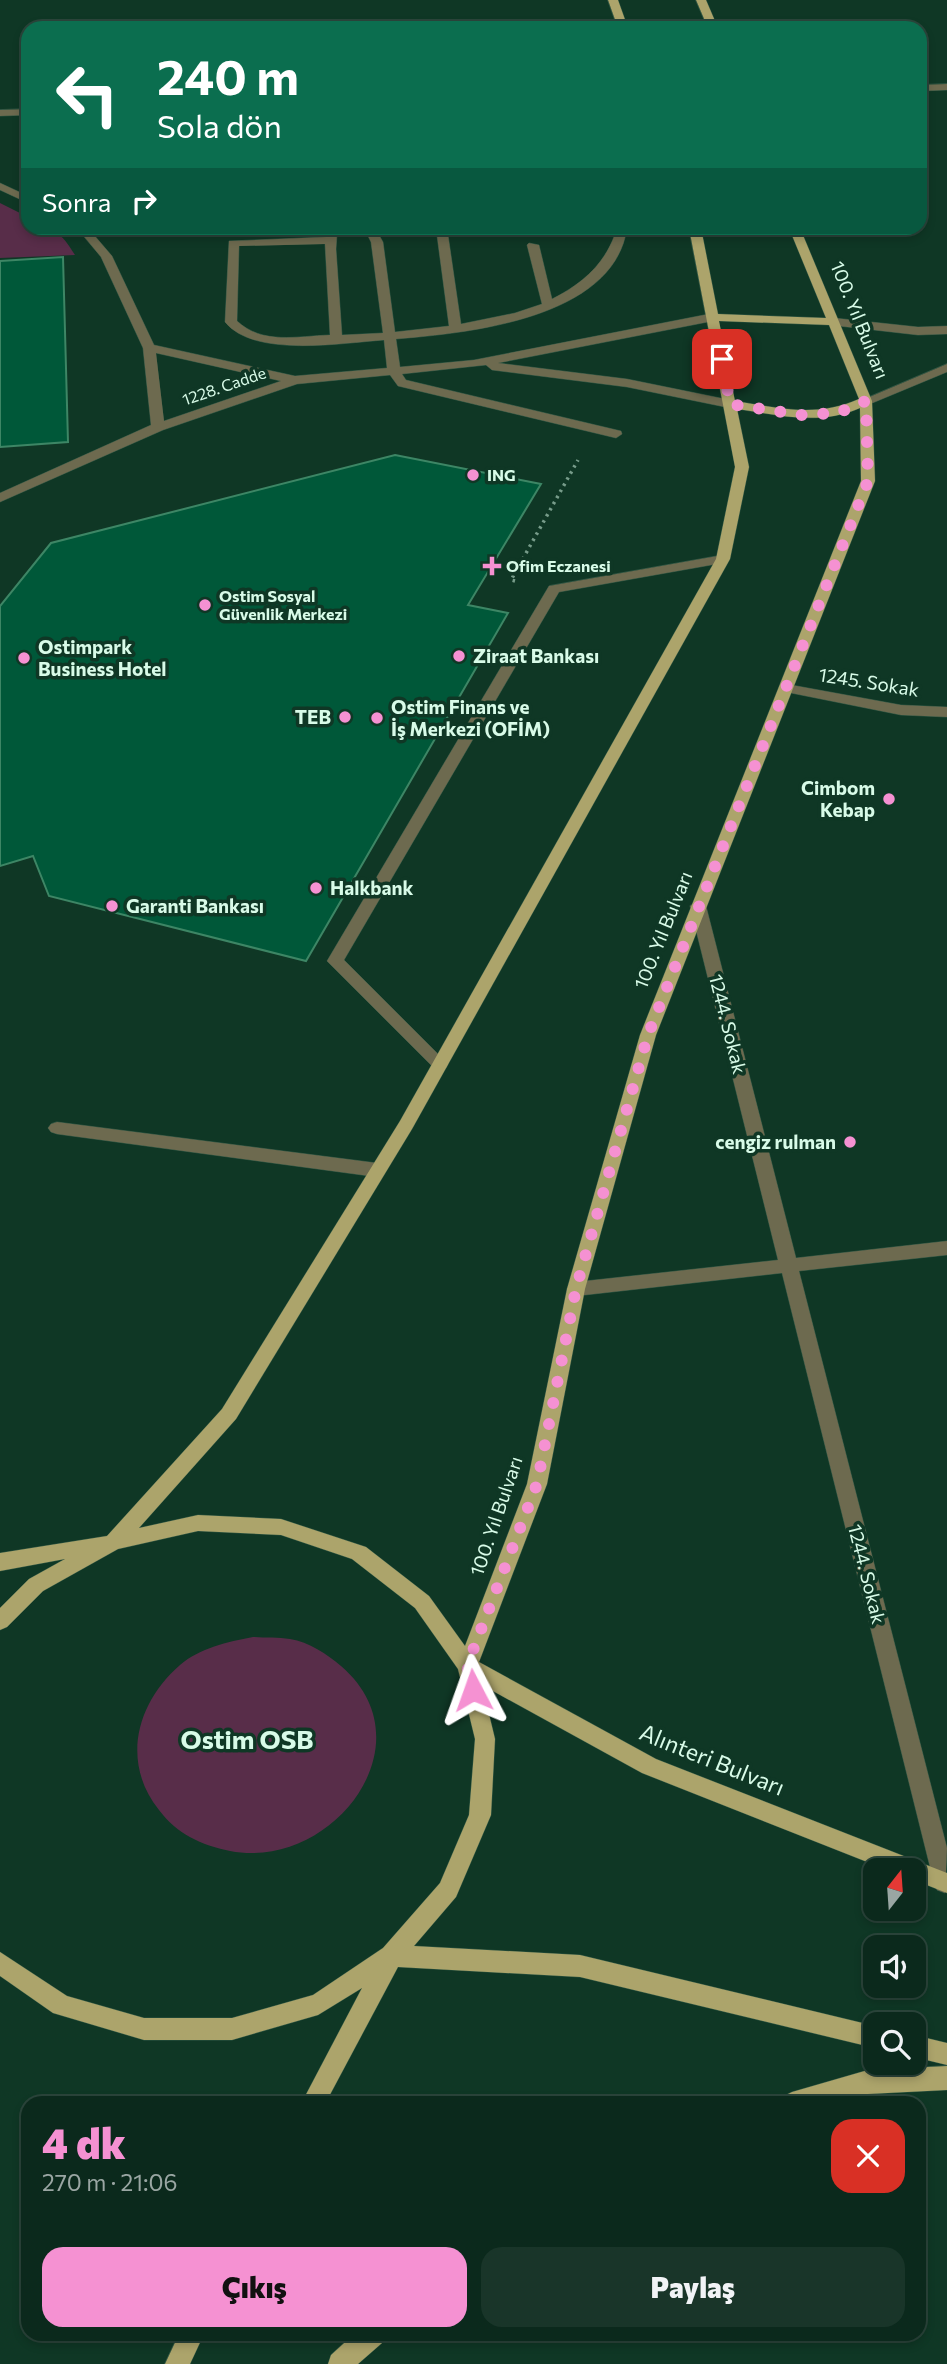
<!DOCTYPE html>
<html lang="tr">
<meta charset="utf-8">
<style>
body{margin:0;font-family:Commissioner,sans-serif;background:#193529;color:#f1f3f6;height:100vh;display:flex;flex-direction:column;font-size:26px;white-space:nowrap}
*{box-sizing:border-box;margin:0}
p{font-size:23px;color:#9aa6a3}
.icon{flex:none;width:38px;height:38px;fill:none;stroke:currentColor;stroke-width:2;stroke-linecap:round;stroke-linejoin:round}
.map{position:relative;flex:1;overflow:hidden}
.side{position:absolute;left:21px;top:2096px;width:905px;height:245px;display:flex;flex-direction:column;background:#0b291c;border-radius:21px;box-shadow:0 4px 10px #0003,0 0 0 2px #2b453b}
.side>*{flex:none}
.hud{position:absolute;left:21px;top:21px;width:906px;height:214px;border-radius:21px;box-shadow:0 4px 10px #0003,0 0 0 2px #2b453b;background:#0b6e4f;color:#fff;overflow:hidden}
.needle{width:46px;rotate:17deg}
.buttons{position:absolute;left:863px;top:1858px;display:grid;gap:14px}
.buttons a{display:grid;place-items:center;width:63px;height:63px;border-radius:14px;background:#0b291c;box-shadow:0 4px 10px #0003,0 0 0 2px #2b453b;font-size:35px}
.pin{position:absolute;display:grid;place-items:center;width:60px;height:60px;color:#fff;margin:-30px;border-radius:14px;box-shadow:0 4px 10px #0006}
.me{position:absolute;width:77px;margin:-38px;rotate:356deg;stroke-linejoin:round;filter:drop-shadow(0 0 5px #0008)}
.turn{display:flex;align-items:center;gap:24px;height:147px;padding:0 21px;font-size:32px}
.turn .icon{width:91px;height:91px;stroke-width:2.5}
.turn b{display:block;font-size:49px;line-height:60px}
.then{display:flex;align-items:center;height:66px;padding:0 21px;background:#0003;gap:14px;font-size:26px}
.round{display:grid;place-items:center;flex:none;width:74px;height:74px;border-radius:21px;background:#193529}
.headline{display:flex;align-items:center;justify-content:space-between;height:119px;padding:0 21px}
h1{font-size:42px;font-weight:800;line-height:52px;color:#f591d2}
.primary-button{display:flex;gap:14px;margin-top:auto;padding:14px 21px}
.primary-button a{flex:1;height:80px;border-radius:21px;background:#f591d2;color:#111;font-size:28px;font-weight:800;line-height:80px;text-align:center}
.primary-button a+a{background:#193529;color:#f1f3f6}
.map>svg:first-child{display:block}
</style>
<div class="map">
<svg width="947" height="2364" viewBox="0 0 947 2364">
<rect width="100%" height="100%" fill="#0f3725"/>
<path fill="#582d49" d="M0,203L28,217V228C55,228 61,232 75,255L0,258Z
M253,1637C265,1638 278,1637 290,1639C309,1642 327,1654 341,1666C431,1743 332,1871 230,1851C201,1845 177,1834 159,1810C121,1763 136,1703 180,1665C200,1648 227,1642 253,1637Z"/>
<path fill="#005839" stroke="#3d8665" stroke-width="2" d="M63,257L68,442L0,447V261Z
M395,455L541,484L468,605L508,613L306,961L49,896L33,856L0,866V606L51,543Z"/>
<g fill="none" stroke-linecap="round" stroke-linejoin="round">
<defs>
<path id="minor" d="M947,84V90L920,91V85Z
M28,109V115L0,116V110Z
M0,183L28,196V203L0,190Z
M77,228H88L112,256L154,345L295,376L387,368L384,340C341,343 254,358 225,322L229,241L326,237V231L322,228H375L383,242L395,332L449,326L436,228H447L461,324L515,313L542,304L527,245L529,243L539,245L552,299C584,283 607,262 617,228H627C614,319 468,333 396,339L400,367L474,360L714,313L720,317L718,320L498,363L627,379L730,400L736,404L730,408L627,387L492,370L486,365L402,374L406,380L621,431L622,434L616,438L398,386L390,375L297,384L163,430L0,502V493L151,425L143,348L101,257ZM366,232L371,242L383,333L342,335L336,249L337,234L345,235ZM325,244L330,335C297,336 263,345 237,321L239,246ZM156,353L281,381L164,421Z
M834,318L918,327L947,326V334L918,335L830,325V319Z
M947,364V372L870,404H862L860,401Z
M723,555L728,556V562L559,592L344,960L448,1064L446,1068H434L327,961L549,586Z
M786,684L901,705L947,707V717L901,715L781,691L779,688Z
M698,901L706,906L796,1258L947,1241V1255L799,1271L947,1848L945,1893L937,1890L934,1883L782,1273L576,1296L570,1294L567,1289L570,1284L576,1282L778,1260L690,906Z
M57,1122L377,1163L383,1165L386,1170L383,1175L377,1177L57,1134L51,1132L48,1128L51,1124Z"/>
<path id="major" d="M608,0H618L628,28H618Z
M696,0H706L718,28H708Z
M689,228H701L718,314L826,318L789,228H800L872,401L875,481L656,1035L585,1289L547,1484L479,1662L656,1759L947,1873V1893L914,1880V1871H890L642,1773L482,1685L495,1739L491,1815L456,1897L414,1946L580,1955L875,2026V2048L580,1977L398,1967L325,2104H301L362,1988L318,2015L232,2040H144L53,2013L0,1976V1952L67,1996L144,2018H232L313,1995L383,1948L440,1883L469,1815L475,1739L458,1669L415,1608L352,1559L281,1535L198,1531L118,1549L43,1591L7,1627L0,1630V1608L29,1579L65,1559L0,1571V1553L107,1536L222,1409L400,1121L716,559L735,467ZM719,321L829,325L859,399C816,418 780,408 735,401ZM860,408L861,481L640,1035L567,1289L527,1484L465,1646L429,1596L366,1547L281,1519L198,1515L139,1528L236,1419L412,1129L730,559L749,467L737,409C779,415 820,426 860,408Z
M914,2035L947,2043V2065L914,2057Z
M947,2066V2090L868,2094L834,2104H781L784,2096L792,2092L868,2070Z
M179,2334H204L190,2364H165Z
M354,2334H385L382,2343L358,2364H328L331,2355Z"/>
</defs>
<use href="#minor" stroke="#2f5644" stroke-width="1"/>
<use href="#major" stroke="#2f5644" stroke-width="1"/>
<path stroke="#779c8a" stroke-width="3.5" stroke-dasharray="2.5 4.5" stroke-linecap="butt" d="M515,581L511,580L578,460"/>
<use href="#minor" fill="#6d6a4f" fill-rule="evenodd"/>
<use href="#major" fill="#aca46b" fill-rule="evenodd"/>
</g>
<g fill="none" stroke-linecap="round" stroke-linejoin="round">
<path stroke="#f591d2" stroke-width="12" stroke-dasharray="0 21.6" d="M473,1690L467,1666L537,1484L576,1289L648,1035L868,481L866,401L838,413L801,415L730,404L722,359"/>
</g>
<g fill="#f591d2" stroke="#0f3725" stroke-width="2.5">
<circle cx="473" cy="475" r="7"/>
<path d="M488.5 555.5h7v7h7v7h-7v7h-7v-7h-7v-7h7z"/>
<circle cx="205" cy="605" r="7"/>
<circle cx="459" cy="656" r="7"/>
<circle cx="24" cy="658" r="7"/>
<circle cx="345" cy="717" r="7"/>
<circle cx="377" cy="718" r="7"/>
<circle cx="889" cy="799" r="7"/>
<circle cx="316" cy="888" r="7"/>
<circle cx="112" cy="906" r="7"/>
<circle cx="850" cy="1142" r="7"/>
</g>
<g text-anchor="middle" stroke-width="7" stroke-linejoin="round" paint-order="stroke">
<g font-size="16" fill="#d8fbe8" stroke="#0f3725">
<text transform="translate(224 386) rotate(-19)" y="6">1228. Cadde</text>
</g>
<g font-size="16" font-weight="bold" fill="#d8fbe8" stroke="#0f3725" text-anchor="start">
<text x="487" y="481">ING</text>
<text x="506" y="572">Ofim Eczanesi</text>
<text x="219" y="602">Ostim Sosyal<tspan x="219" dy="18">Güvenlik Merkezi</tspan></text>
</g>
<g font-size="19" fill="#d8fbe8" stroke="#0f3725">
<text transform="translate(860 320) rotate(68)" y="7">100. Yıl Bulvarı</text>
<text transform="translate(869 682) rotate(9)" y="7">1245. Sokak</text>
<text transform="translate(663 930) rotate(-68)" y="7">100. Yıl Bulvarı</text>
<text transform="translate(728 1024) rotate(76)" y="7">1244. Sokak</text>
<text transform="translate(496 1516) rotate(-71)" y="7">100. Yıl Bulvarı</text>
<text transform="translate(867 1574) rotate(76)" y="7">1244. Sokak</text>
</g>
<g font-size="19" font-weight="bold" fill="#d8fbe8" stroke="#0f3725" text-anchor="start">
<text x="38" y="654">Ostimpark<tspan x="38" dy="22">Business Hotel</tspan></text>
<text x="473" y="663">Ziraat Bankası</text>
<text x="391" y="714">Ostim Finans ve<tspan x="391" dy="22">İş Merkezi (OFİM)</tspan></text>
<text x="331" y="724" text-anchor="end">TEB</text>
<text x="875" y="795" text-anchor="end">Cimbom<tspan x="875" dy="22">Kebap</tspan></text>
<text x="330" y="895">Halkbank</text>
<text x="126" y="913">Garanti Bankası</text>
<text x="836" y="1149" text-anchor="end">cengiz rulman</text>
</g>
<g font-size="23" fill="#d8fbe8" stroke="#0f3725">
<text transform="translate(712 1760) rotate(22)" y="8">Alınteri Bulvarı</text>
</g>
<g font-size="26" font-weight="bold" fill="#d8fbe8" stroke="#0f3725">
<text x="247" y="1749">Ostim OSB</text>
</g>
</g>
</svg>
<div class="buttons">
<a><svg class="needle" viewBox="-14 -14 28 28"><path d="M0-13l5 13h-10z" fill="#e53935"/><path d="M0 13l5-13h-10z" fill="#9aa6a3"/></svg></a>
<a><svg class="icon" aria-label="sound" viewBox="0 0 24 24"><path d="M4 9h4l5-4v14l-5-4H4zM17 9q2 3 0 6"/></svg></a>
<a><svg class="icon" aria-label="search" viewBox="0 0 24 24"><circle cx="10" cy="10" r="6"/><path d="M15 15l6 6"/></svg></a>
</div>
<div class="pin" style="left:722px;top:359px;background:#d93025"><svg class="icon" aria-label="arrive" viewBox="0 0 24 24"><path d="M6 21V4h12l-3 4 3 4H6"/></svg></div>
<svg class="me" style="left:473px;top:1690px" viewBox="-20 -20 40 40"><path d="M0-17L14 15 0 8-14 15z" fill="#f591d2" stroke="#fff" stroke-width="4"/></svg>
<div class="hud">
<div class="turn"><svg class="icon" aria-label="left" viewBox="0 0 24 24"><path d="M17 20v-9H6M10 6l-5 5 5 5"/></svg><div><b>240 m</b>Sola dön</div></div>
<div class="then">Sonra<svg class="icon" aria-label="right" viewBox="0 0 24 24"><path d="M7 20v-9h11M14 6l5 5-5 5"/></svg></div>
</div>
<section class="side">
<div class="headline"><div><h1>4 dk</h1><p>270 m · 21:06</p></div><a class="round" style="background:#d93025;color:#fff"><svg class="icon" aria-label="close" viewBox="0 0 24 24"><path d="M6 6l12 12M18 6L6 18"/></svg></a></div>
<div class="primary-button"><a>Çıkış</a><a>Paylaş</a></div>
</section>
</div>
